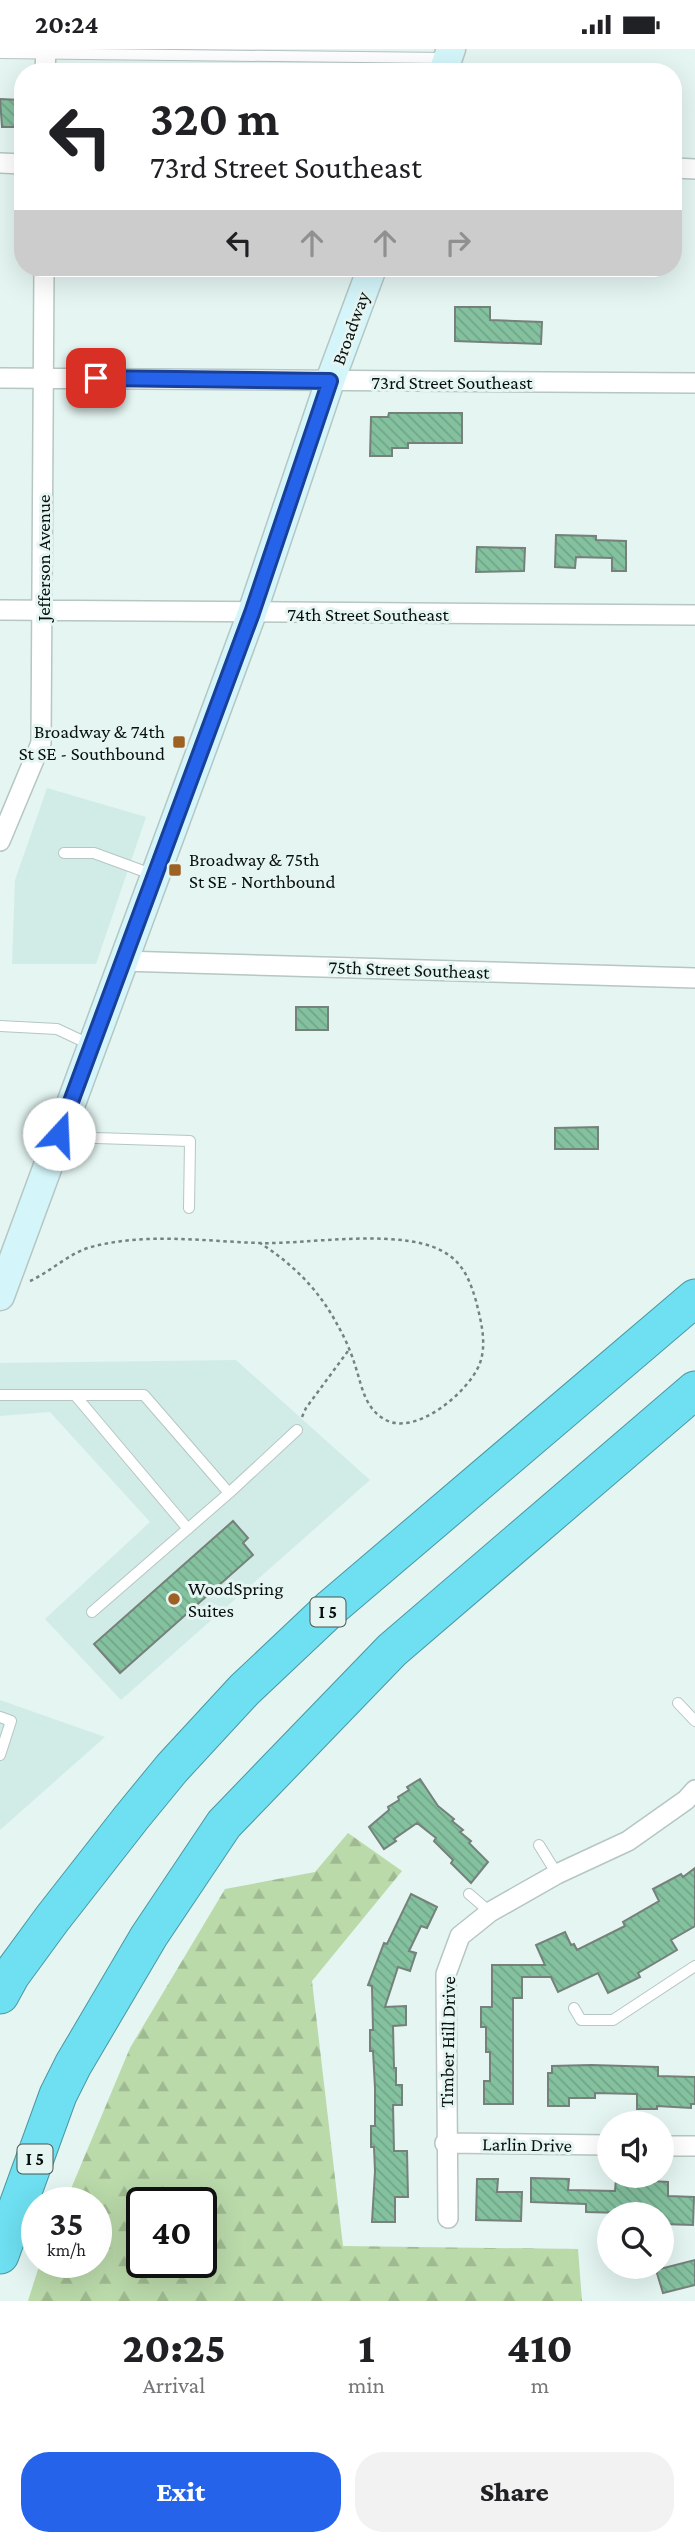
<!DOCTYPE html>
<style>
body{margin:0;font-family:"Crimson Pro",serif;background:#f2f2f2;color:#202124;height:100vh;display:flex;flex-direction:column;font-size:26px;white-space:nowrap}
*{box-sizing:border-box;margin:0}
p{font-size:23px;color:#757577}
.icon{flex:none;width:38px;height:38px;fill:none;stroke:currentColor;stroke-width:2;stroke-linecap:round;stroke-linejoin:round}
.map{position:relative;height:2252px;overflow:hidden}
.sheet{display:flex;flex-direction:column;background:#fff;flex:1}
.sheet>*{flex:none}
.top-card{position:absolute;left:14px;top:14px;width:668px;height:214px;border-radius:28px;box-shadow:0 7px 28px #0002;background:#fff;color:#202124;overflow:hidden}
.tools{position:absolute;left:597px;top:2062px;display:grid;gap:14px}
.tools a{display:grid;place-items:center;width:77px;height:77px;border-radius:50%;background:#fff;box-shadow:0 7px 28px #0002;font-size:35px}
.speed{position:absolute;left:21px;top:2138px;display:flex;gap:14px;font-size:35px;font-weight:700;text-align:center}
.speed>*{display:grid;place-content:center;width:91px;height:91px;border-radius:50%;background:#fff;box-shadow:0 7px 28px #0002;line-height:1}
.speed small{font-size:18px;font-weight:400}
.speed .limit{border:4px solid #111;border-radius:10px;background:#fff;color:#111}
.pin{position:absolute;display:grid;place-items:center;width:60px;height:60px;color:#fff;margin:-30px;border-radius:14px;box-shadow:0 4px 10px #0006}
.me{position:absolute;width:77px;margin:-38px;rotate:20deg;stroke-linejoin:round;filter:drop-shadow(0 0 5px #0008)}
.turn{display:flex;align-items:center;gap:24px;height:147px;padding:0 21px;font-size:32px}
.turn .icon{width:91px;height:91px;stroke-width:2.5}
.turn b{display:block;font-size:49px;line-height:60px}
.lanes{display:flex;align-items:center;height:66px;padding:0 21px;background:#0003;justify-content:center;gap:35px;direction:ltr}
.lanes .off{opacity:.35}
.eta{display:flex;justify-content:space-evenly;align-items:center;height:119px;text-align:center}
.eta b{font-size:42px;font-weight:800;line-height:49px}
.primary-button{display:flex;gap:14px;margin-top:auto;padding:14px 21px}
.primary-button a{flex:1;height:80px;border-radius:28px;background:#2563eb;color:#fff;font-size:28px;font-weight:800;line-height:80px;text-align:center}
.primary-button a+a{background:#f2f2f2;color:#202124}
.status{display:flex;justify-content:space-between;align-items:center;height:49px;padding:0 35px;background:#fff;direction:ltr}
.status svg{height:19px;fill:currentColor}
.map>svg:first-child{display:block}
</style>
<div class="status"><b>20:24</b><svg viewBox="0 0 49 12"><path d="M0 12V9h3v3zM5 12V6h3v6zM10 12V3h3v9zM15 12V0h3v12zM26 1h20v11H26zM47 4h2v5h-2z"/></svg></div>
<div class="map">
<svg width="695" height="2252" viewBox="0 0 695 2252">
<defs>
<pattern id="forest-firs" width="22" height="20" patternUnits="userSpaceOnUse" patternTransform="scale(1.75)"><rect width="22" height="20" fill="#badaaa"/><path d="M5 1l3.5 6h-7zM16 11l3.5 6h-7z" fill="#9fba91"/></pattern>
<pattern id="building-back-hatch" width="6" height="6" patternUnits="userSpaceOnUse" patternTransform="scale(1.75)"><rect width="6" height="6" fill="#84c19f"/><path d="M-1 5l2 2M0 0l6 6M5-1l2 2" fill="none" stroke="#71a588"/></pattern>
</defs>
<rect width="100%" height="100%" fill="#e4f5f2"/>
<path fill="#d1ece7" d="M47,739L146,768L96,915H12L15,831Z
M236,1311L370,1431L121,1651L45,1570L150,1473L50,1363L0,1367V1314Z
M0,1651L105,1688L0,1781Z"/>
<path fill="url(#forest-firs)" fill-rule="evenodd" d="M348,1784L402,1822L312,1932L343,2197L578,2200L582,2252H28L40,2214H96V2154H65L130,1999L225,1840L315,1823ZM142,2154H201V2214H142Z"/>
<path fill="url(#building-back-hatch)" stroke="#75817a" stroke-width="2" d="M0,50L20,51L19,78H2Z
M455,258H490V271L542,273L541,295L455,292Z
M389,364H462V394H408V399H392V407H370L371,368H388Z
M556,486L596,487V491L626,492V522H612V509L576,508L575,519L555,518Z
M477,498L525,499L524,522L476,523Z
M296,958H328V981H296Z
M598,1078V1100H555V1079Z
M233,1472L248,1489L243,1494L253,1506L120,1624L94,1595Z
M420,1730L438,1757L454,1770L452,1772L463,1781L460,1783L471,1792L469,1794L488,1813L471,1834L451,1814L453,1811L434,1792L436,1789L417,1774L394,1790L396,1792L384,1800L369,1778L389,1761L388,1758L399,1751L398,1748L409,1741L407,1738Z
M695,1819V1877L671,1891L677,1901L638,1924L640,1928L608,1944L598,1924L558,1943L551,1928H522V1949H513V2055H484V2032H490V2003H486V1978H481V1958H492V1916H545L536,1896L565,1883L571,1896L574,1895L577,1901L625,1877L623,1873L659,1852L653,1840L681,1825L683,1828Z
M411,1845L437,1858L427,1879L421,1877L409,1902L416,1904L410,1922L398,1918L385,1958L406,1957V1976L393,1977L394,2019H396V2036H402V2056H393L394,2102H407L408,2148H395V2173H372L375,2122L374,2098H371V2077H375V2039L373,2002H370V1981H373L372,1937L368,1936L384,1894L387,1895Z
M591,2016L658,2018V2027L695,2028V2055H691V2059L657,2057V2060H637V2045L595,2044V2049H569V2057H548V2024H552V2017Z
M531,2129L569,2130L568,2141L615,2142L616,2130L668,2133V2147L694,2148L693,2176L662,2175V2165L586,2163V2155L531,2153Z
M477,2130H498L497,2143H522L521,2172L476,2171Z
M695,2211V2236L663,2244L656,2221Z"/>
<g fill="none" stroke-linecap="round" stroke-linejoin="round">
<defs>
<path id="lane" d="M0,4L444,9
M64,804H94L154,826
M0,977L57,980L91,996
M63,1085L96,1089L190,1092L189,1159
M0,1346H144L229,1444L92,1563
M75,1346L188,1480
M229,1444L297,1381
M678,1654L695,1672
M0,1668L11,1672L0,1706
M539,1796L557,1825
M469,1845L490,1863
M574,1959L581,1971H613L695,1917"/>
<path id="street" d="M45,23L46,0
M0,114L23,115
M674,119L695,120
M0,329L695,334
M0,561L695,566
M0,792L41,694L44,219
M122,912L695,929
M445,2094L609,2096
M662,2097H695
M448,2169L446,1925L460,1887L490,1863L557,1825L628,1792L686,1751L695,1741"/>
<path id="secondary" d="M443,23L451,0
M0,1247L252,564L330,332L372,219"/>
<path id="highway" d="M0,1946L11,1926L52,1870L131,1769L172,1719L244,1641L332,1558L695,1249
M0,2206L58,2046L73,2016L149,1887L224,1775L392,1601L695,1341"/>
</defs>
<use href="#lane" stroke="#b5c6c3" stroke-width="12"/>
<use href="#street" stroke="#b5c6c3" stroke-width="22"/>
<use href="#secondary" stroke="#b5c6c3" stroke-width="31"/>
<use href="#highway" stroke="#4b97a2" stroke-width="39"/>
<path stroke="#768280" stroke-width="2.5" stroke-dasharray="3.5 3.5" stroke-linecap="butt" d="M30,1232C52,1222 71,1202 95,1197C148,1184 204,1192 258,1194C307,1196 410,1176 450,1207C465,1218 471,1235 476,1252C481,1272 487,1294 480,1314C470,1342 415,1389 384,1370C364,1358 362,1337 355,1316C351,1303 345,1289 338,1277C320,1242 293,1215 260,1194
M302,1368L306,1359L348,1302"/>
<use href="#lane" stroke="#fff" stroke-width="10"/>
<use href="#street" stroke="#fff" stroke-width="19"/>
<use href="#secondary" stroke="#d4f6fb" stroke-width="28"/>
<use href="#highway" stroke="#6ee0f1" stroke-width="37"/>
</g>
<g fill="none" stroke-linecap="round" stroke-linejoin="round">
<defs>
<path id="route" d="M59,1085L252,564L330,332L96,329"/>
</defs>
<use href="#route" stroke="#184099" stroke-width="18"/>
<use href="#route" stroke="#2563eb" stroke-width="12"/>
</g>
<g fill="#9d6123" stroke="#e4f5f2" stroke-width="2.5">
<rect x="172" y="686" width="14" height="14" rx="3.5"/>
<rect x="168" y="814" width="14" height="14" rx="3.5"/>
<circle cx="174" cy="1550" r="7"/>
</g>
<g text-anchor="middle" stroke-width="6" stroke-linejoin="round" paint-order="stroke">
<g fill="#e4f5f2" stroke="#4b5553" stroke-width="2">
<rect x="310.5" y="1548.5" width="35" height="29" rx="5"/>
<rect x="17.5" y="2095.5" width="35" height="29" rx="5"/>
</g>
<g font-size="18" font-weight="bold" fill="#0a100f">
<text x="328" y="1569">I 5</text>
<text x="35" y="2116">I 5</text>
</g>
<g font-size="19" fill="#0a100f" stroke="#e4f5f2">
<text transform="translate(350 279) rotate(-70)" y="7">Broadway</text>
<text x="452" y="340">73rd Street Southeast</text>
<text transform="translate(43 509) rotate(-90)" y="7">Jefferson Avenue</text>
<text x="368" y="572">74th Street Southeast</text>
<text transform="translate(409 920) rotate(2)" y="7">75th Street Southeast</text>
<text transform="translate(447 1993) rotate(-89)" y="7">Timber Hill Drive</text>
<text transform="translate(527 2095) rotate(1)" y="7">Larlin Drive</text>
</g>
<g font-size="19" fill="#0a100f" stroke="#e4f5f2" text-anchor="start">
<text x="165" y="689" text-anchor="end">Broadway &amp; 74th<tspan x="165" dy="22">St SE - Southbound</tspan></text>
<text x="189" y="817">Broadway &amp; 75th<tspan x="189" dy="22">St SE - Northbound</tspan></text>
<text x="188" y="1546">WoodSpring<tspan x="188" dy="22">Suites</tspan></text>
</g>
</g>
</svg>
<div class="tools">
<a><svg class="icon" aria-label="sound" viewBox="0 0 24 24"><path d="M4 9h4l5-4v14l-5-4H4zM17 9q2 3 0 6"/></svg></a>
<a><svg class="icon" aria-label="search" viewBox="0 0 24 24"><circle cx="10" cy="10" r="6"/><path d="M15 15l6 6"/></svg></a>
</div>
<div class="speed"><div>35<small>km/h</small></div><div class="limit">40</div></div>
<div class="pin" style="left:96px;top:329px;background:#d93025"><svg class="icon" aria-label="arrive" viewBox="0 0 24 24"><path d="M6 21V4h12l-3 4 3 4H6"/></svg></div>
<svg class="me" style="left:59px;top:1085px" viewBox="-20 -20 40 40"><circle r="19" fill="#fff"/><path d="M0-13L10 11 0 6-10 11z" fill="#2563eb"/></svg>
<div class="top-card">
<div class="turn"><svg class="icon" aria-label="left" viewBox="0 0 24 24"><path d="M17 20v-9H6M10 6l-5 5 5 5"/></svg><div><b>320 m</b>73rd Street Southeast</div></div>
<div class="lanes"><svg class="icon" aria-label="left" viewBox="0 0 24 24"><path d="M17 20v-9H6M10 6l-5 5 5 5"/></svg><svg class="icon off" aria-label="ahead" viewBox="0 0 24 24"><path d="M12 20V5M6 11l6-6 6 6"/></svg><svg class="icon off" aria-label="ahead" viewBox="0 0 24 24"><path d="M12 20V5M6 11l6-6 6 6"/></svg><svg class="icon off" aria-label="right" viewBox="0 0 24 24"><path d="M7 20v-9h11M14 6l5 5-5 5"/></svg></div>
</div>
</div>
<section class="sheet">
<div class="eta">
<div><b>20:25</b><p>Arrival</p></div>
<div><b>1</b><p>min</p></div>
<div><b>410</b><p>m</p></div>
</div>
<div class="primary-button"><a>Exit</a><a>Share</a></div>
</section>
